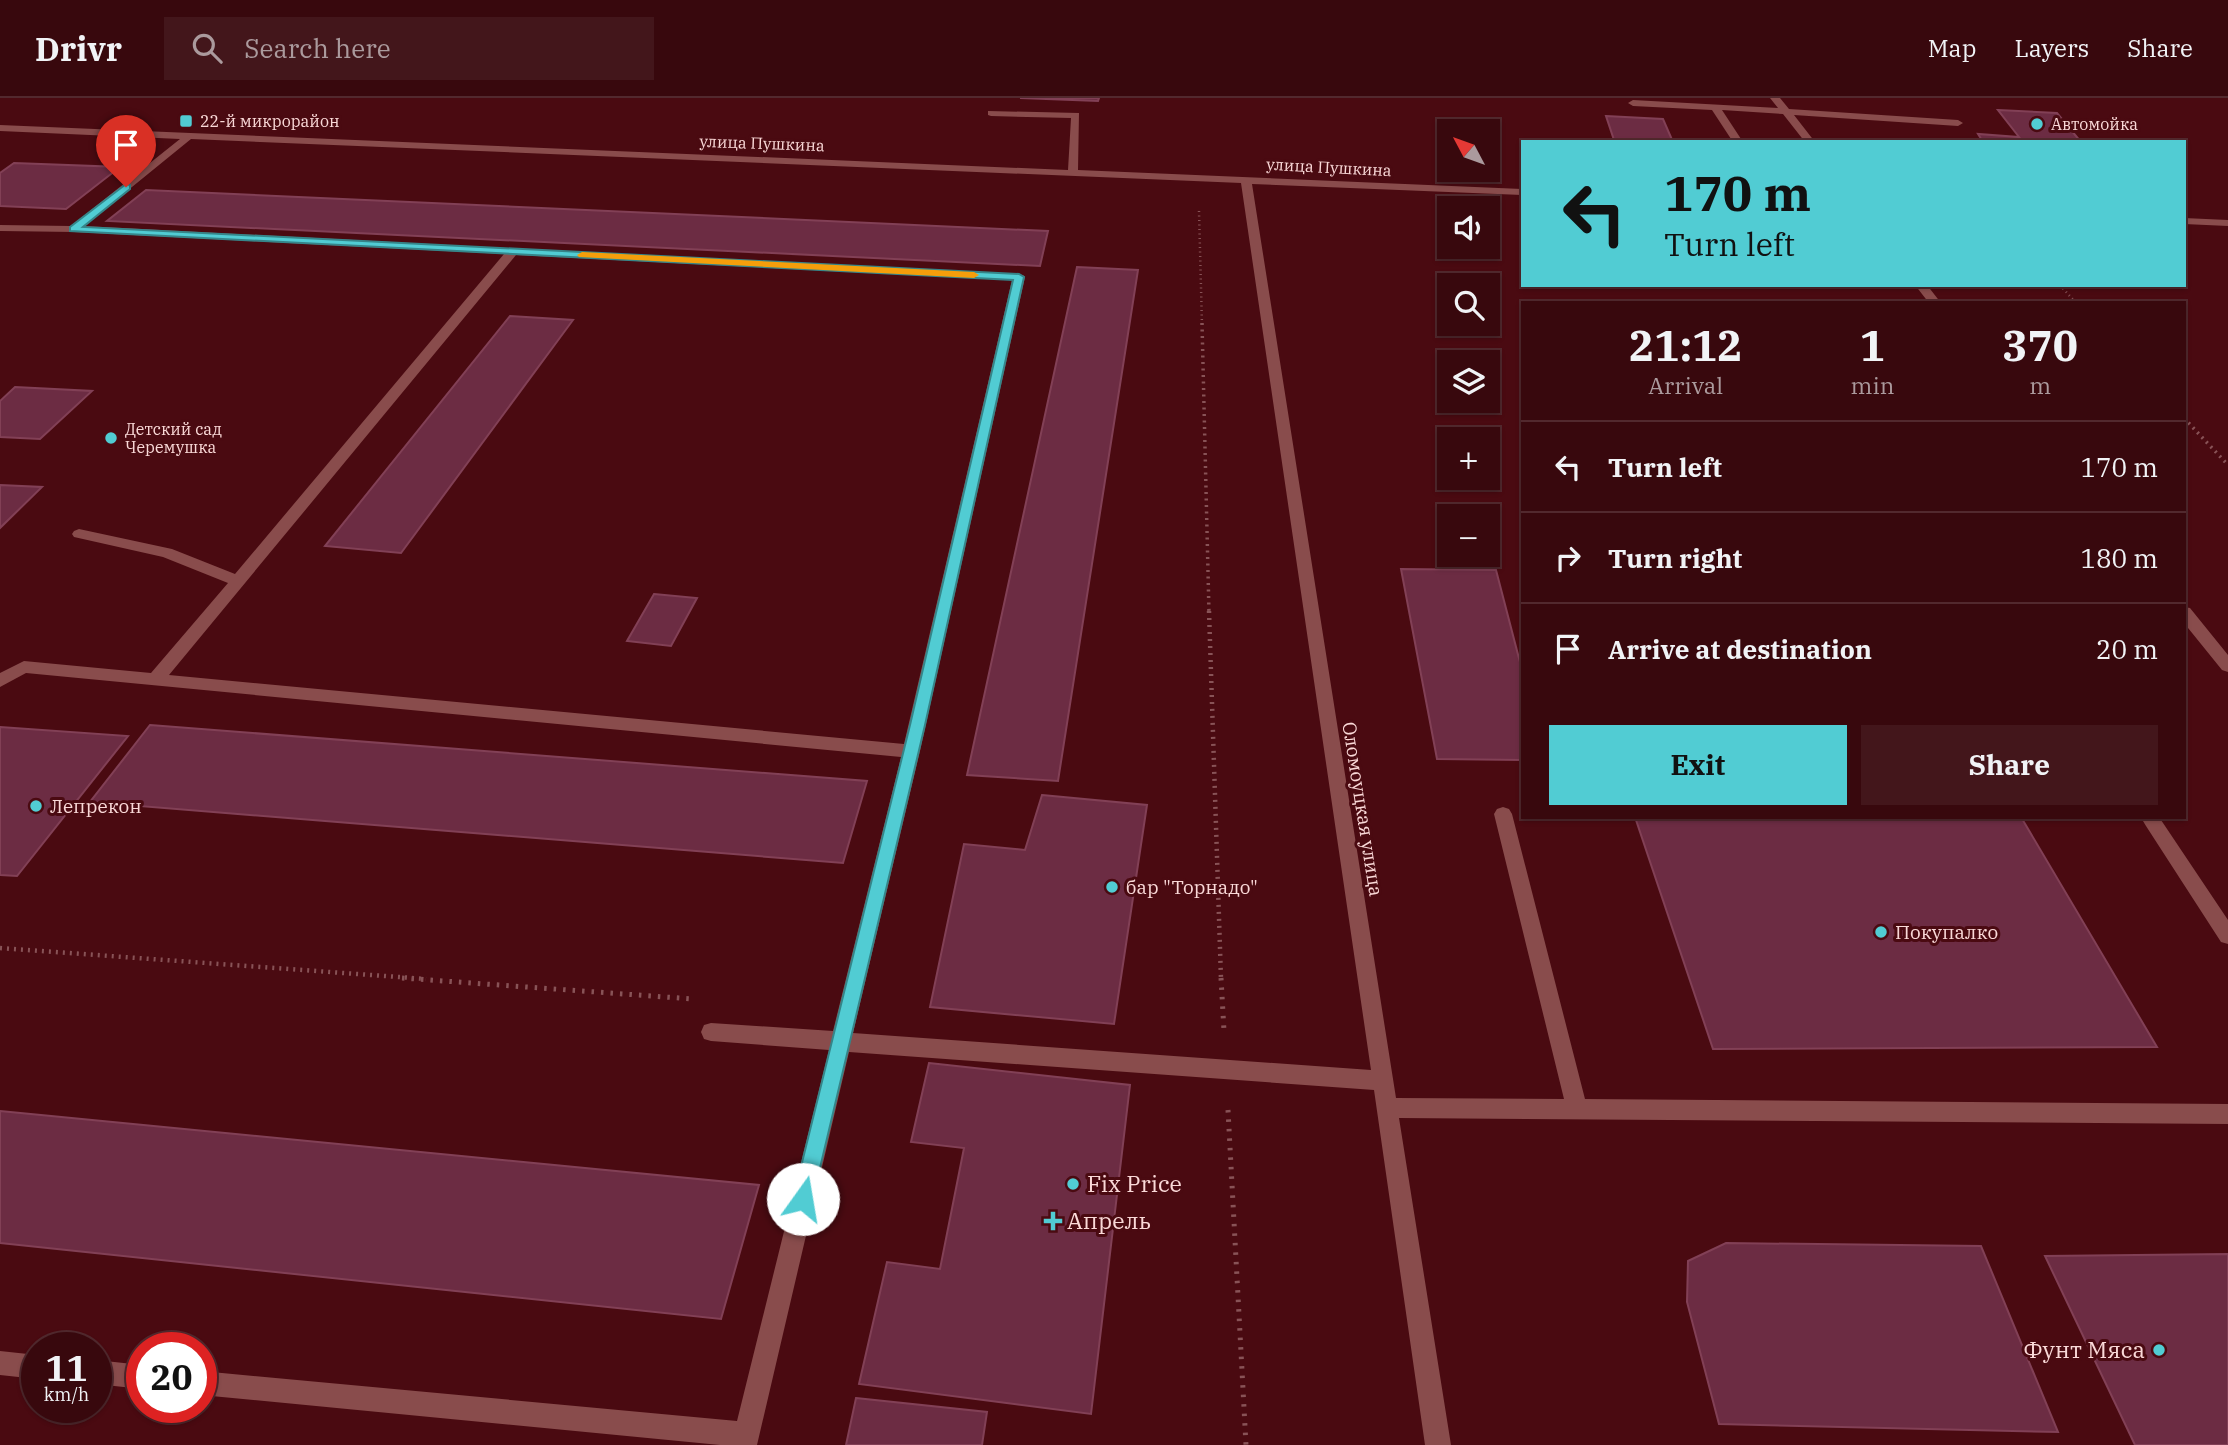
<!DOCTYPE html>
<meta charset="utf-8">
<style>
body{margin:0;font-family:"IBM Plex Serif",serif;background:#43161b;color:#f1f3f6;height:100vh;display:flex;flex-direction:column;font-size:26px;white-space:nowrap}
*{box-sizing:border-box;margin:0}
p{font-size:23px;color:#ab9a9d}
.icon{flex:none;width:38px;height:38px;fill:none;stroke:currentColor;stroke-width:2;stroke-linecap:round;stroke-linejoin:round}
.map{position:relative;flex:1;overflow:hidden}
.drawer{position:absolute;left:1521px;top:203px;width:665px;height:518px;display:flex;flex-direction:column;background:#38080d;border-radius:0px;box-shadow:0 2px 5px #0004,0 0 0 2px #52292e}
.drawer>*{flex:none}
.hud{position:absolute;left:1521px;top:42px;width:665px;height:147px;border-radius:0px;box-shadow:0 2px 5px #0004,0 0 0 2px #52292e;background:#51ccd3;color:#111;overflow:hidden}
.needle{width:46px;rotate:311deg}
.tools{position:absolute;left:1437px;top:21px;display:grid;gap:14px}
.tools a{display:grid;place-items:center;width:63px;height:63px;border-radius:0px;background:#38080d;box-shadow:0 2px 5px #0004,0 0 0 2px #52292e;font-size:35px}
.speed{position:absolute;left:21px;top:1234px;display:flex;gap:14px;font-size:35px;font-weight:700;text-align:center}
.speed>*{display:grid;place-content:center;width:91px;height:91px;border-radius:50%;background:#38080d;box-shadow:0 2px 5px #0004,0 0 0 2px #52292e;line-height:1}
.speed small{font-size:18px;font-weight:400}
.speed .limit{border:10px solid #d22;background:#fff;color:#111}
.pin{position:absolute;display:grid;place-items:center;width:60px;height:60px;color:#fff;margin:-72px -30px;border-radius:50% 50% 50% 0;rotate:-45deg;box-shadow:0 0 7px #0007}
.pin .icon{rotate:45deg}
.me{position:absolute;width:77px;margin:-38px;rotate:13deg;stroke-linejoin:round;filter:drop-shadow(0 0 5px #0008)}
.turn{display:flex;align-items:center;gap:24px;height:147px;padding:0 28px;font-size:32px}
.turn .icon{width:91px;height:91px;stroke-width:2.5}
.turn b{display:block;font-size:49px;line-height:60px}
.eta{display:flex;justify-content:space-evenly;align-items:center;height:119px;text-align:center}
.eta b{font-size:42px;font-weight:700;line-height:49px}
.cta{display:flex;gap:14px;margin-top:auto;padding:14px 28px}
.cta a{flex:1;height:80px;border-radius:0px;background:#51ccd3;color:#111;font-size:28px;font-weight:700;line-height:80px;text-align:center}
.cta a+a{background:#43161b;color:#f1f3f6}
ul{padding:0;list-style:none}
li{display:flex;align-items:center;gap:21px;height:91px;padding:0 28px;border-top:2px solid #52292e}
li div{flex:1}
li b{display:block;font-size:26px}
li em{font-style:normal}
header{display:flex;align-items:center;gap:42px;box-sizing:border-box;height:98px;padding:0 35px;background:#38080d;border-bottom:2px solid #52292e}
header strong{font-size:33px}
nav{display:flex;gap:38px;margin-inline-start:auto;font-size:24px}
.search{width:490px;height:63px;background:#43161b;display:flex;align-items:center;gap:18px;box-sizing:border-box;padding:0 24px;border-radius:0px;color:#ab9a9d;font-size:26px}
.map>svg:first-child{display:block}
</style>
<header>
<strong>Drivr</strong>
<div class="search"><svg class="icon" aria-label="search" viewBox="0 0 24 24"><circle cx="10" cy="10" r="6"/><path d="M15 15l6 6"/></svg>Search here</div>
<nav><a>Map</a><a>Layers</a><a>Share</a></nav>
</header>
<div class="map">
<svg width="2228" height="1347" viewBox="0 0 2228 1347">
<rect width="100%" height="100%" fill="#4a0a11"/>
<path fill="#6c2c43" stroke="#824056" stroke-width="2" d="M1020,0H1099L1098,3Z
M1998,12L2057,15L2081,44H1983L1978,36L2019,39Z
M1606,18L1663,21L1673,44L1614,42Z
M14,65L120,69L66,111L0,108V75Z
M146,92L1048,133L1040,168L107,123Z
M1077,169L1138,172L1058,683L967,677Z
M510,218L573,222L401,455L325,448Z
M15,289L92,293L40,341L0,339V303Z
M0,387L42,389L0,430Z
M1401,471L1496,472L1522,572V662L1437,661Z
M654,496L697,500L671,548L627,543Z
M150,627L867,683L843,765L90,704Z
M0,629L128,638L17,778L0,777Z
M1042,697L1147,707L1114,926L930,909L964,746L1025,752Z
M1635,719H2021L2157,949L1713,951Z
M929,965L1130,987L1091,1316L859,1286L887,1164L940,1171L964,1050L911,1044Z
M0,1013L759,1087L721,1221L0,1145Z
M1726,1145L1981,1148L2058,1334L1719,1326L1687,1204L1688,1163Z
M2228,1156V1347H2135L2045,1158Z
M856,1300L987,1314L982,1347H846Z"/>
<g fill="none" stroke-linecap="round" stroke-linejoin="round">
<path stroke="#885357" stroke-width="2.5" stroke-dasharray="1 3.5" stroke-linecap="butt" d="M1199,113L1202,227
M2060,187L2076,205"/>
<path stroke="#885357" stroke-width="3.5" stroke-dasharray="2 4.5" stroke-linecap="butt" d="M1202,225L1209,515
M2184,320L2228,367"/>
<path stroke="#885357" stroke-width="4.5" stroke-dasharray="2 5" stroke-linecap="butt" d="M1209,513L1221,881
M0,850L426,881"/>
<path stroke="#885357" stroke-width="5" stroke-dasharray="2.5 7" stroke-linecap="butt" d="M402,880L693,901
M1221,880L1224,933
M1228,1012L1246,1347"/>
<path fill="#894c4c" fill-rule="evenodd" d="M1770,0H1780L1789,11L1958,22L1963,25L1958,28L1794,17L1815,44H1805L1783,16L1722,12L1743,44H1733L1712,12L1633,8L1628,5L1633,2L1778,10Z
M988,13L1079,15L1078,72L1522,91V97L1252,86L1396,1000L1564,1001L1494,716L1497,711L1503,709L1509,711L1512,716L1585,1001L2228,1006V1026L1399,1020L1451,1347H1425L1374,992L849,954L757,1347H720L201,1297V1273L737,1323L829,952L711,943L704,941L701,934L704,927L711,925L833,933L901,659L26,575L0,589V575L24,563L151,575L228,485L163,459L74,439L72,436L74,433L79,431L172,451L235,476L504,156L74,134L0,133V127L71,128L180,41L0,33V27L1068,72L1071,20L991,18L988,17ZM191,41L1241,85L1371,972L853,935L920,653L1025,179L1023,177L84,128ZM516,157L1012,182L904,646L169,577Z
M2184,120L2228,122V128L2184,126Z
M1915,187H1927L1941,205H1929Z
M2184,509L2190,510L2228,557V574L2222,572L2184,525Z
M2145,719H2159L2228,822V846L2221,844L2146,728L2143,723Z
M0,1253L37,1257V1281L0,1277Z
M96,1262L142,1267V1291L96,1286Z"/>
</g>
<path fill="#51ccd3" stroke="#358589" stroke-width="2" d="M126,86L130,87V91L83,129L1019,176L1024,179L925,627L811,1108L803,1111L796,1108L793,1101L910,627L1013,182L70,133V129Z"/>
<path fill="#f59e0b" d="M582,154L974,174L979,177L974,180L579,159L577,157Z"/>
<g fill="#51ccd3" stroke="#4a0a11" stroke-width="2.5">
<rect x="179" y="16" width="14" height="14" rx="3.5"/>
<circle cx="2037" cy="26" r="7"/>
<circle cx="111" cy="340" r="7"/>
<circle cx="36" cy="708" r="7"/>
<circle cx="1112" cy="789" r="7"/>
<circle cx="1881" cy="834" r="7"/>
<circle cx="1073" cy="1086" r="7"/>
<path d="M1049.5 1112.5h7v7h7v7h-7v7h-7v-7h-7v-7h7z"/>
<circle cx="2159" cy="1252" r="7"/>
</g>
<g text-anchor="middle" stroke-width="6" stroke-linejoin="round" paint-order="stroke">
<g font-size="16" fill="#fad9d8" stroke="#4a0a11" text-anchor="start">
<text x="200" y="29">22-й микрорайон</text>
<text x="2051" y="32">Автомойка</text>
<text x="125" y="337">Детский сад<tspan x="125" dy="18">Черемушка</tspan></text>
</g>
<g font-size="16" fill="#fad9d8" stroke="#4a0a11">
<text transform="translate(762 45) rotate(2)" y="6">улица Пушкина</text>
<text transform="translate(1329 69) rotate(3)" y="6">улица Пушкина</text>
</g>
<g font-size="19" fill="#fad9d8" stroke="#4a0a11" text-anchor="start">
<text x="50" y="715">Лепрекон</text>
<text x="1126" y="796">бар "Торнадо"</text>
<text x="1895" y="841">Покупалко</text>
</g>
<g font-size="19" fill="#fad9d8" stroke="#4a0a11">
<text transform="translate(1363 711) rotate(81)" y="7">Оломоуцкая улица</text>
</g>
<g font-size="23" fill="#fad9d8" stroke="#4a0a11" text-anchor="start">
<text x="1087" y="1094">Fix Price</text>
<text x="1067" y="1131">Апрель</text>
<text x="2145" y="1260" text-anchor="end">Фунт Мяса</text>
</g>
</g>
</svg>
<div class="tools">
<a><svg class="needle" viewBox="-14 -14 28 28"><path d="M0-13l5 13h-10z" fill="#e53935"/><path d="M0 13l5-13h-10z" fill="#ab9a9d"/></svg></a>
<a><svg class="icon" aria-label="sound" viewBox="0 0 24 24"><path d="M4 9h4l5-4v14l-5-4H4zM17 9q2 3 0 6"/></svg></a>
<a><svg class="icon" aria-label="search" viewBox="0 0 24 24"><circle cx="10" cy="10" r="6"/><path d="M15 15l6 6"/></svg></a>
<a><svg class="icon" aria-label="layers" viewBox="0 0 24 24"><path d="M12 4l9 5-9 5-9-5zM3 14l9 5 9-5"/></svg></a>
<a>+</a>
<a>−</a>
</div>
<div class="speed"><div>11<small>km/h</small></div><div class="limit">20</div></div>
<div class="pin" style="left:126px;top:89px;background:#d93025"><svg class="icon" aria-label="arrive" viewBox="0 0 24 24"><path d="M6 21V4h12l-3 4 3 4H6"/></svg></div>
<svg class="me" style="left:803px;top:1101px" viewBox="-20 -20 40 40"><circle r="19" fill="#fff"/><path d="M0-13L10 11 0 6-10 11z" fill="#51ccd3"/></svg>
<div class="hud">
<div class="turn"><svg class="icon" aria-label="left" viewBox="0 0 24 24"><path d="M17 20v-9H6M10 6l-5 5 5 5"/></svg><div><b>170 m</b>Turn left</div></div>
</div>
<section class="drawer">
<div class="eta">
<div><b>21:12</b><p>Arrival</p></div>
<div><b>1</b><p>min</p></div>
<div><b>370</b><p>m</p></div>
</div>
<ul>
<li><svg class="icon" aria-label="left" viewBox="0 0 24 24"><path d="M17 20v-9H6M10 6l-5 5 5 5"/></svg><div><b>Turn left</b></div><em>170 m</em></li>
<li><svg class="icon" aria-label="right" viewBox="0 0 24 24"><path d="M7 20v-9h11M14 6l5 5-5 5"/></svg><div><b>Turn right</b></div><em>180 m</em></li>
<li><svg class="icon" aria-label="arrive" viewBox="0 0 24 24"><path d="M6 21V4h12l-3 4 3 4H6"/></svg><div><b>Arrive at destination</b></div><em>20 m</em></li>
</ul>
<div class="cta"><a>Exit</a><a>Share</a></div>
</section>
</div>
